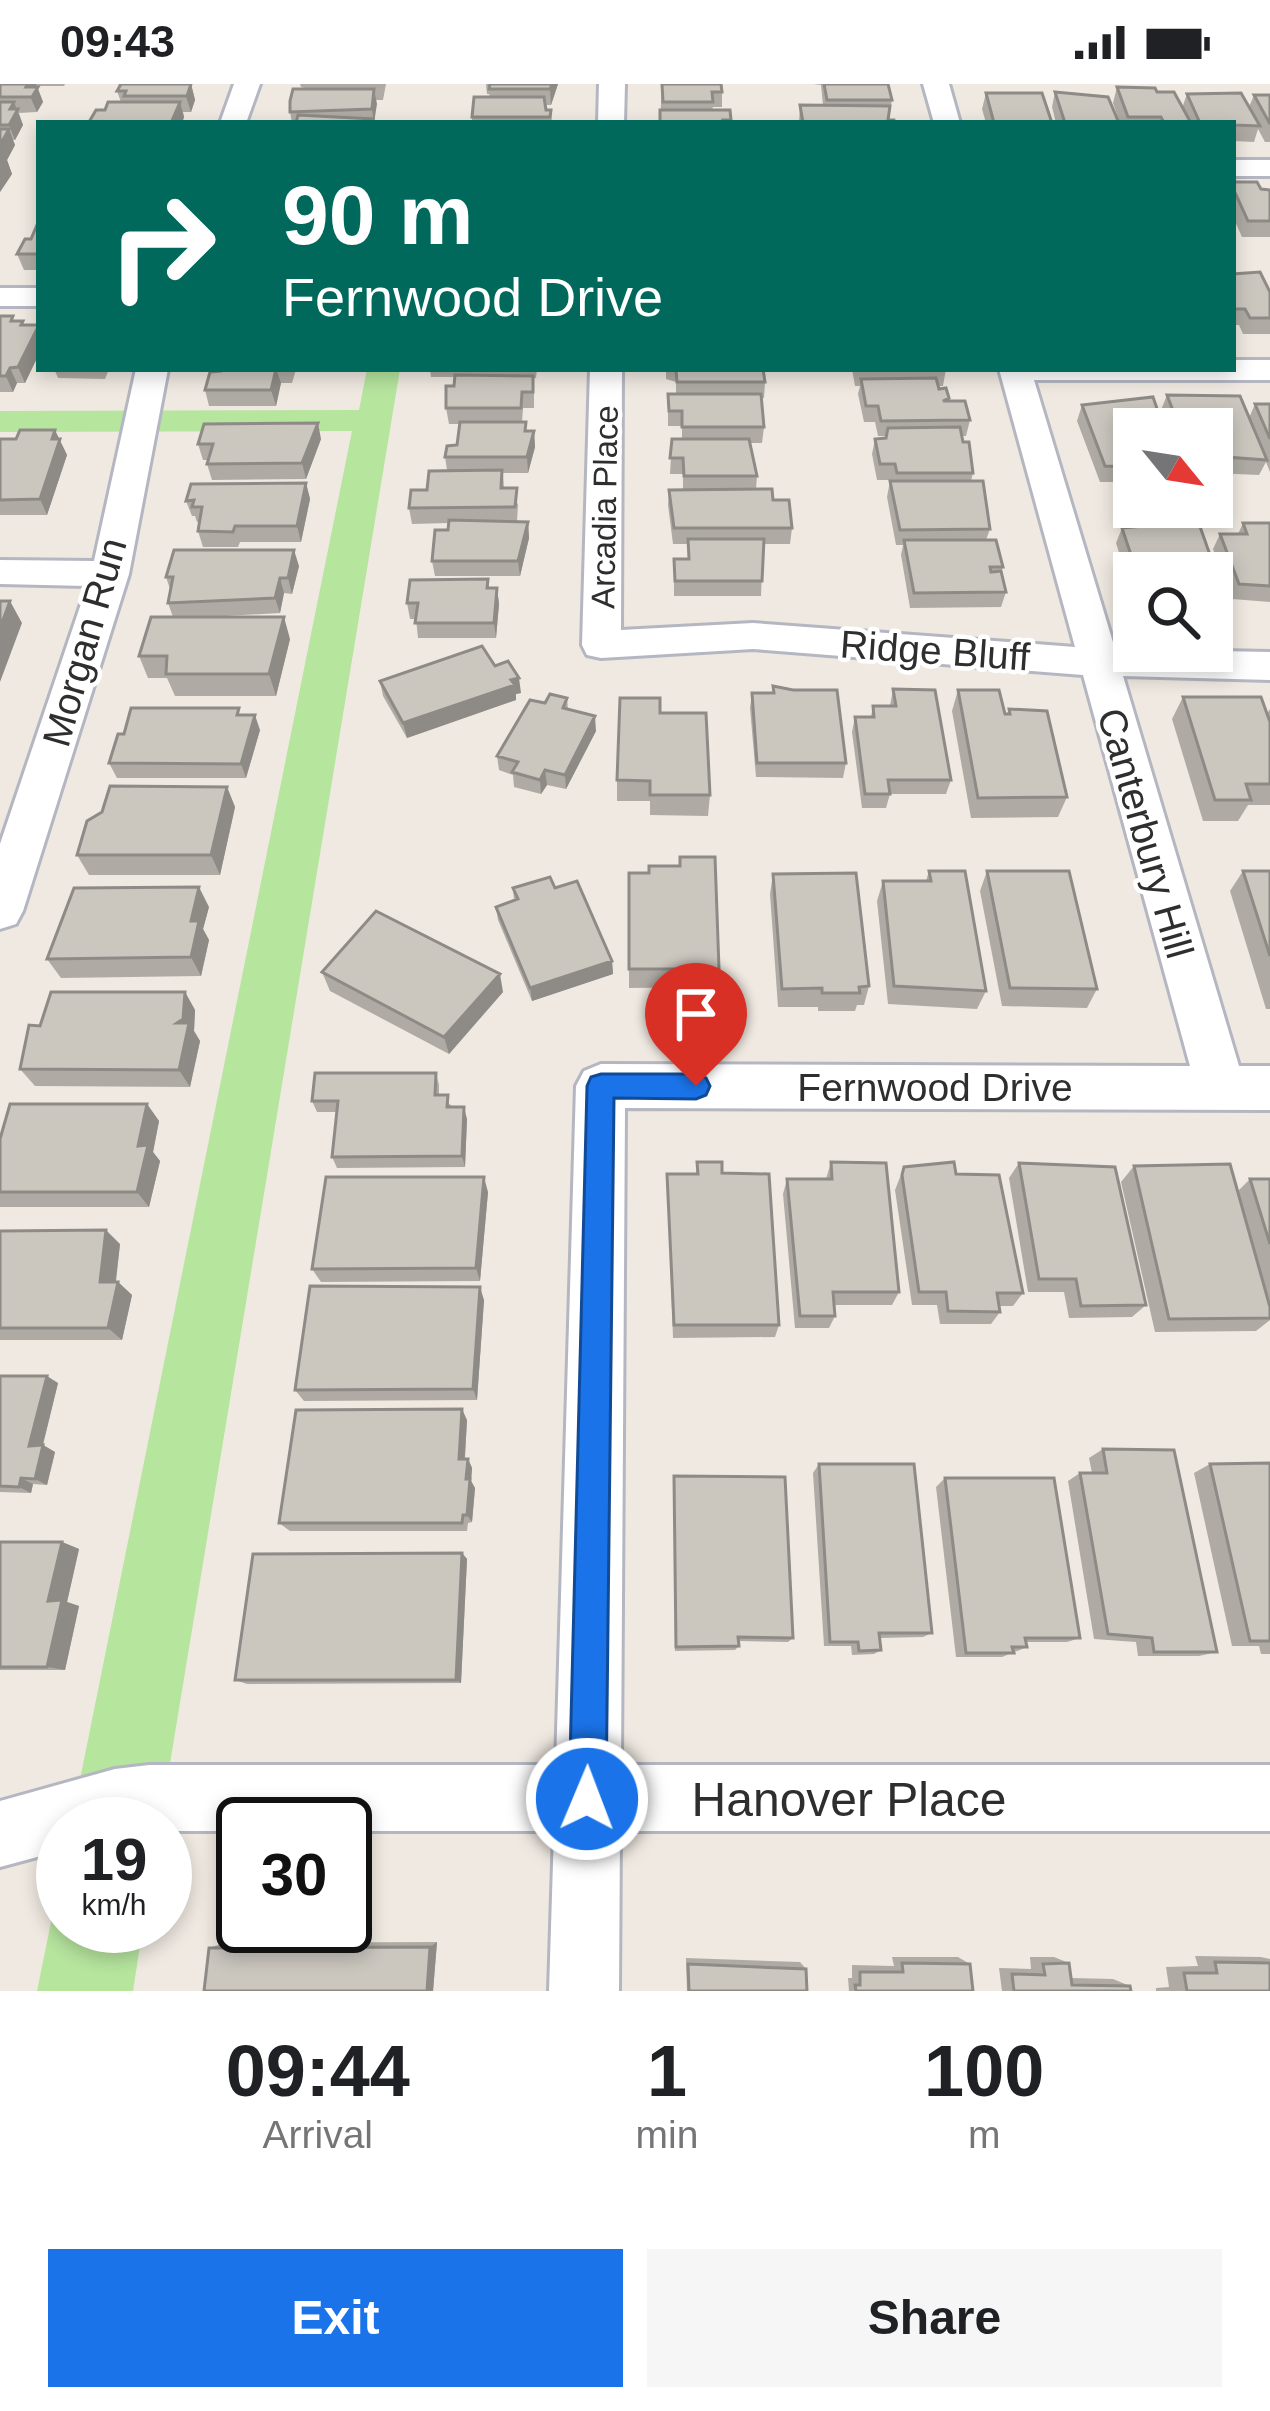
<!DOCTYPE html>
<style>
body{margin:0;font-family:Arial,sans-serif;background:#f6f6f6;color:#202124;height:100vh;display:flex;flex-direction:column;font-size:45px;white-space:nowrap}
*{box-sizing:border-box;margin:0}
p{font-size:39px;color:#757577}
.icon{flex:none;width:66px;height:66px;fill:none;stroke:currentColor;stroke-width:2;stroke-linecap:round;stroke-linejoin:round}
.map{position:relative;height:1907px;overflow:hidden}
.side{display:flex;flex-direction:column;background:#fff;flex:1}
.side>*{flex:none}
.hud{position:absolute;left:36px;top:36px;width:1200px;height:252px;border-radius:0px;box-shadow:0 6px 18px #0003;background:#00695c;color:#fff;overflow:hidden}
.needle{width:78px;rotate:120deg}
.controls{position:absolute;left:1113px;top:324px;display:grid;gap:24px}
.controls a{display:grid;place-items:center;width:120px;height:120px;border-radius:0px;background:#fff;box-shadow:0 6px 18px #0003;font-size:60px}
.speed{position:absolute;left:36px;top:1713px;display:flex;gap:24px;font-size:60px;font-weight:700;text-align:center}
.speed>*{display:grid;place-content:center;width:156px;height:156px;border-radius:50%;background:#fff;box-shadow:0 6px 18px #0003;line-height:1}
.speed small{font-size:30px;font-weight:400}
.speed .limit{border:6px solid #111;border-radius:18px;background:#fff;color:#111}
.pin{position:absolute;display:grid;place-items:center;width:102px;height:102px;color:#fff;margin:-123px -51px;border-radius:50% 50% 50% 0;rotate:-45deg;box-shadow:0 0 12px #0007}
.pin .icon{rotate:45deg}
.me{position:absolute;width:132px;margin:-66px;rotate:1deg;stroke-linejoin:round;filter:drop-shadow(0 0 9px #0008)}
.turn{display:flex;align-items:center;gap:42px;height:252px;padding:0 48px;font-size:54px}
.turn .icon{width:156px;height:156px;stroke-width:2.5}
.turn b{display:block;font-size:84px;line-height:102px}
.eta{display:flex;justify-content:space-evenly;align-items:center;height:204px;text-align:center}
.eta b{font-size:72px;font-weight:800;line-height:84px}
.action{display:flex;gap:24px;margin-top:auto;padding:24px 48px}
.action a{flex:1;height:138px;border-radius:0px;background:#1a73e8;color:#fff;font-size:48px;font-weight:800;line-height:138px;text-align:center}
.action a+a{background:#f6f6f6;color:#202124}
.status{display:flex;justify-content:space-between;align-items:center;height:84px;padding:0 60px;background:#fff;direction:ltr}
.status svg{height:33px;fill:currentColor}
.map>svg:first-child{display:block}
</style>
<div class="status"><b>09:43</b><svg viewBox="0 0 49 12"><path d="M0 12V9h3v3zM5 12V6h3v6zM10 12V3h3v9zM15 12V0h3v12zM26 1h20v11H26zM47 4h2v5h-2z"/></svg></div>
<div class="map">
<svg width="1270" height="1907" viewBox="0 0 1270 1907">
<rect width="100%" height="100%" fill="#efe9e1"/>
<path fill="#b6e59e" d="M367,285H400L160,1740H71L352,347L0,348V327L359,326Z
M63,1779V1842H143L133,1907H37Z"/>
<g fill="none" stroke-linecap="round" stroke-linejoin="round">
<defs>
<path id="minor" d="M234,0H260L246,39H220Z
M599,0H625L624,39H598Z
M923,0H949L960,39H934Z
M1233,76H1270V92H1233Z
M0,204H39V222H0Z
M1233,276H1270V296H1034L1115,565L1270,568V596L1123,592L1239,982H1270V1026L625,1024L621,1681H1270V1747H620L619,1907H549L554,1747H345V1740H243V1747H165V1740H63V1766L0,1783V1717L115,1685L149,1681H556L576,1002L584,987L601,980L1190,982L1083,591L753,565L601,574L587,571L582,561L590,285H622L621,546L753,539L1075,563L999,285H1233Z
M136,285H168L129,490L23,827L16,840L0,845V760L87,502L0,500V476L94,477Z"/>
</defs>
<use href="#minor" stroke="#b4b7c1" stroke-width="6"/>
<use href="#minor" fill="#fff" fill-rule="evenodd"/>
</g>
<path fill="#afaba4" d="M0,0H65L64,2H37L43,18L37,28L19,29L23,41L15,56H13L15,61L7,76L12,90L0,108Z
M117,0H196H189H191L195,16L191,28H183L184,33L182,39H90L105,26L121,18L117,7L120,1Z
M300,0H386L383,16H376L374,39H292L290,28L308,5L301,3Z
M486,0H558L551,21H545L546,26H551L552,39H472V33L490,13L489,10H487Z
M662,0H722V23H713L712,26H730L731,39H660Z
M813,0H888L892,16L888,36L895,39H799L800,21H823L821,1Z
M1117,3L1157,8L1182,24L1187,10L1249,23L1254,11H1270V58H1265L1258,45L1254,58L1233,57V39H1120L1113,19Z
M1055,8L1119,39H1056L1052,23Z
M986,9L1052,39H986L982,25Z
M1233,98L1270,106V153H1242L1233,133Z
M39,141V186H24L17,170L31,155Z
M1233,190L1270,208V250H1243L1239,241H1233Z
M0,232L25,241L39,242V278L37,274L25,299H17L13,308H0Z
M42,285H109L105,295L58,294L55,287H43Z
M222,285H294L295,289L292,299H281L276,322H209L205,306Z
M430,285H537L536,294H534V324H523L522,338H526V347H534L535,363L528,389H503L504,404L518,420L517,438H528L529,454L520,492H435L432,477L448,446L449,439L412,440L409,424L447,386L445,373L457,361L460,340H449L446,324L455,293H431Z
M666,285H763L765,298L764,314H762L764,343L762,359H750L757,392L756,405L773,416L792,444L790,460H763L761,512H674V475H688V460H673L668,421L669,406H683V390H670L672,355H682V342H668V310H676V298L666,295Z
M852,285H946L943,302H938L939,305L949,314L948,317L970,336L966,352H962L973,389L971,397L990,445L986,456L1003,483L1001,488L1006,508L1001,523L910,524L901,471L903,461H896L887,413L890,397L892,396H877L872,370L875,355L886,354V352H878L875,338H864L858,310L860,302H855Z
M1167,311L1249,334L1255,320H1270V388L1266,378L1259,391L1212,389V345H1168L1161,326Z
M1082,321L1134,345V385L1127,386L1122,398H1100L1077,337Z
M0,355H59L67,371L47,431H0Z
M321,355L306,395L212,396L207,380L208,376H203L198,360Z
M306,399L310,415L301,458H240L238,463H203L198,447L199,438H197L195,432H192L186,417Z
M1198,437L1221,502L1214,518H1212V489H1134V516L1116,459L1122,444Z
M1243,439H1270V518L1232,515L1213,465L1220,450H1238Z
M299,482L292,510L284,509L280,529L208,533L290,555L276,612H175L167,594H148L139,572L173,533L168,519L170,505L166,493Z
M488,495L489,504H497L499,520L496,554H418L416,535H410L407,519Z
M495,582L521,609L516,610V616L407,654L383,612L380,597Z
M773,602L846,679L843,694L756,693L750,624L752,609H773Z
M893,605L951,696L946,710H890L886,724H862L852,648L855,633H871L873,622H890Z
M958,606L1005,630H1007L1009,625L1067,713L1058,733L971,734L952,627Z
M1183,613L1267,630L1270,625V721H1248L1238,737H1203L1172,635Z
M567,614L568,625L596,647L566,705L547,701L541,710L514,703L513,691L499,686L497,672L545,619Z
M660,629L710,711L708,732L650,731V717H617V696Z
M242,631L260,646L246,694H117L109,679Z
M227,703L235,723L220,791H89L77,771Z
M679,782L719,885L717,903L629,904V789H649Z
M929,787L986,907L977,925L888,920L877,817L883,797H926Z
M987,787L1097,905L1087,924L1002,922L980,807Z
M1243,787H1270V925H1266L1230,807Z
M773,790L869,902L864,921H857L855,927H818V923H778L770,810Z
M513,804H555L612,877L613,890L532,917L498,836L496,823L514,817Z
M209,823L203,845L209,856L201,892L61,894L47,875Z
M322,888L503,908L449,970L330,907Z
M185,908L195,926L194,947L200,957L190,1003L35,1002L20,985L40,942Z
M436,989L439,1001V1011L467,1035L465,1083L337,1084L332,1073L337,1028H317L312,1017Z
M147,1020L159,1037L153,1068L160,1077L149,1123H0V1055Z
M697,1078L722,1089L779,1241L775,1253L673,1254L667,1090H696Z
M831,1078L899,1208L892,1221H834L835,1232L829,1244H795L783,1110L787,1095H826Z
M1019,1079L1146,1221L1132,1233L1069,1234L1064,1208H1028L1009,1094Z
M1134,1082L1238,1107L1250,1095H1270V1236L1256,1247L1155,1248L1121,1098Z
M904,1083L956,1090L1023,1209L1013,1222H999L1000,1228L991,1240H940L937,1221H912L895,1106Z
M488,1108L480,1197L321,1198L312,1185Z
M0,1147L120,1160L116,1198H118L132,1211L122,1256H0Z
M484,1216L477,1316L304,1317L295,1306Z
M0,1292L58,1299L43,1361L55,1368L47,1401L33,1400L31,1409L0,1408Z
M467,1336L465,1375H468L472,1384L471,1397L475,1404L472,1438L468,1439L467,1447H290L279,1439Z
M1103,1365L1217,1568L1199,1572H1138L1136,1558L1094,1555L1068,1397L1080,1389H1092L1089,1374Z
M1270,1379V1570H1261L1259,1562H1232L1194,1389L1210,1380Z
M819,1380L932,1549L923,1553L880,1554L881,1566L874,1570L852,1571L851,1562H824L813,1389Z
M674,1392L793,1554L788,1558L738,1557L739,1562L735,1566L675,1567Z
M945,1394L1080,1554L1067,1558H1026L1027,1563L1002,1573H956L936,1403Z
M0,1458H62L79,1465L67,1518L79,1522L65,1586H0Z
M462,1469L467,1475L461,1599L247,1600L235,1596Z
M437,1858L433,1907H204L209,1864L224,1859Z
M1195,1872L1261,1873L1270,1875V1907H1156V1904L1169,1903L1166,1883L1198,1882Z
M892,1873H958L970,1880L973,1907H849L848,1894H852V1881L894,1882Z
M1030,1873H1054L1069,1879L1071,1894L1113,1895L1130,1902L1131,1907H1002L999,1884L1031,1885Z
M686,1874L800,1878L806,1885L807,1907H687Z"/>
<path fill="#8e8b86" d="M28,0H36L43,18L37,28L26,3Z
M182,0H191L195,16L191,28Z
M552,0H558L551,21L550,5Z
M374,5L377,20L374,39L372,25Z
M14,18L23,41L15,56L9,41L10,25Z
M180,18L184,33L182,39H171Z
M9,45L15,61L7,76L12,90L0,108V61Z
M39,241V270L36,271L37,274L25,299L18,283Z
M10,284L17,299L13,308L6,292Z
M276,285L281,299L276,322L271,306Z
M318,339L321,355L306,395L302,379Z
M55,346L67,371L47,431L40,415L52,355Z
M534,347L535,363L528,389L527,373Z
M306,399L310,415L301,458L297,442Z
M528,438L529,454L520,492L518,477Z
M294,466L299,482L292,510L288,494Z
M280,494L284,509L280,529L275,514Z
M497,504L499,520L496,554L494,539Z
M10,517L22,539L0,598V544Z
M284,533L290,555L276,612L269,590Z
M519,594L521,609L516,610V616L407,654L403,639Z
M255,631L260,646L246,694L241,680Z
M595,632L596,647L566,705L565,691Z
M545,686L547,701L541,710L540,696Z
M227,703L235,723L220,791L211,771Z
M199,803L209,823L203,845L209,856L201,892L191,873V837Z
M612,877L613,890L532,917L530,904Z
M500,890L503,908L449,970L444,953Z
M185,908L195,926L194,947L200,957L190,1003L179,986L177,939Z
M147,1020L159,1037L153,1068L160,1077L149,1123L137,1108L138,1062Z
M464,1023L467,1035L465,1083L462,1072Z
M484,1093L488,1108L480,1197L476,1184Z
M106,1146L120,1160L114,1211L100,1198Z
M118,1198L132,1211L122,1256L108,1244Z
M480,1203L484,1216L477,1316L473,1305Z
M47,1292L58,1299L41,1368L29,1362Z
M462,1325L467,1336L464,1384L459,1375Z
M43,1361L55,1368L47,1401L35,1395Z
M468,1375L472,1384L471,1397L475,1404L472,1438L467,1431Z
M21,1394L33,1400L31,1409L19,1403Z
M62,1458L79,1465L67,1518L79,1522L65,1586L47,1583L48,1517Z
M462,1469L467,1475L461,1599L456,1596Z
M437,1858L433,1907H427L430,1863Z"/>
<path fill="#cbc7bf" stroke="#8e8b86" stroke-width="3" d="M0,0H28L26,3H38L32,13H0Z
M121,0H191L187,12H124L126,7H117Z
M490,0H552L550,5H489Z
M662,0H721L722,8H712L713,18H663Z
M824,0H888L892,16H827Z
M1117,3L1155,4L1157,8H1174L1191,39H1164L1161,33H1128Z
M293,5H374L372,25L290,28V17Z
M1055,8L1108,13L1119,39H1065Z
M986,9H1042L1052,39H994Z
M1241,9L1260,42L1233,41V39H1200L1187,10Z
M1254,11H1270V40Z
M474,13H544L546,26H551L550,33H472Z
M0,18H14L10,25H18L9,41H0Z
M108,18H180L171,39L89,38L96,26H105Z
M800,21L890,22L888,36H894L895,39H803Z
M660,26H730L731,36H723L724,39H660Z
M298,31L373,35V39H296Z
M0,45H9L0,61Z
M1233,98H1257L1261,105L1270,106V137H1248L1233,104Z
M37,141H39V170H17L25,155H31Z
M1260,188L1270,208V234H1250L1245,225H1233V190Z
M0,232H13L11,237H23L21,241H39L18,283L10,284L6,292H0Z
M222,285H276L271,306H205L210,288L221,287Z
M676,285H763L765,298H677Z
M857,285H946V286H857Z
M455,291L533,292V308H522L521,324H446V302H454Z
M936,294L939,305L946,304L949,314L943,317H965L970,336L881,337L878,322H866L861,295Z
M668,310H761L764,343H682V327H669Z
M1167,311L1240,312L1267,376L1212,372V345H1180Z
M1153,313L1164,345H1134V370H1124L1128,383L1105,382L1082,321Z
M1255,320H1270V355Z
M460,338H526L525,347H534L527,373H445L447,362L457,361Z
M318,339L302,379L207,380L213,360H198L204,340Z
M960,343L963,358H969L973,389H897L895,380H880L875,355L886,354L888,344Z
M20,346H55L52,355H60L40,415L0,416V355H16Z
M672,355H749L757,392H684L683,374H670Z
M502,386L501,404H517L515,423L409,424L411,406H427L429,387Z
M890,397H983L990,445L900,446Z
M306,399L297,442H235L233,448L198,447L202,423H192L194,416L186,417L191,400Z
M772,405L773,416H789L792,444H674L669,406Z
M449,436L528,438L518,477H432L435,446H448Z
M1198,437L1221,502L1212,503V489H1137L1122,444Z
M1243,439H1270V502L1239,500L1220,450H1247Z
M688,455H764L762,497H675L674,475H689Z
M904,456H996L1003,483H990L991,488L1001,487L1006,508L914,509Z
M174,466H294L288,494H280L275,514L168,519L173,493H166Z
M488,495L487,504H497L494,539H415L418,519H407L410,496Z
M0,517H10L0,544Z
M151,533H284L269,590H166L167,572H139Z
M482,562L495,582L508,577L519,594L511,596L515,601L403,639L380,597Z
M773,602L793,606H837L846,679H757L752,609H774Z
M893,605L935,606L951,696H888L890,710H865L855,633H874L873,622H896Z
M958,606H999L1005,630H1010L1009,625L1047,627L1067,713L978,714Z
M550,610L567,614L563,624L595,632L565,691L545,686L540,696L512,688L518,678L497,672L530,616L545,619Z
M1183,613H1261L1270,638V700H1246L1251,716H1215Z
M620,614H660V629H706L710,711H650V697L617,696Z
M131,624H239L237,631H255L241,680L109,679L118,650H124Z
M110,702L227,703L211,771H77L87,737L102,728Z
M680,773H715L719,885H629V789H649V782H680Z
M929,787H965L986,907L894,902L883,797H931Z
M987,787H1069L1097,905L1010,904Z
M1243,787H1270V872Z
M856,789L869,902L859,903L860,909H822V904L782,905L773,790Z
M550,793L555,804L577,797L612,877L530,904L496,823L518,815L513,804Z
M199,803L191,837H199L191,873L47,875L74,804Z
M376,827L500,890L444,953L322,888Z
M51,908H185L183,935L177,939H189L179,986L20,985L29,941L40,942Z
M315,989H436L435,1011H448L447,1023H464L462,1072L332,1073L338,1017H312Z
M10,1020H147L138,1062L148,1061L137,1108H0V1055Z
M697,1078H722V1089L769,1090L779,1241H674L667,1090H698Z
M831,1078L886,1079L899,1208H833L835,1232H800L787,1095H832Z
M954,1078L956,1090L999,1091L1023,1209H997L1000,1228L948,1227L946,1208H919L902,1091L904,1083Z
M1019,1079L1115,1083L1146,1221L1081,1222L1076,1195H1039Z
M1230,1080L1270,1223V1234L1169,1235L1134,1082Z
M326,1093H484L476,1184L312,1185Z
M1250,1095H1270V1160Z
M106,1146L100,1198H118L108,1244H0V1147Z
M310,1202L480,1203L473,1305L295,1306Z
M0,1292H47L29,1362L43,1361L35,1395L21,1394L19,1403L0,1402Z
M462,1325L459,1375H468L466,1395H470L467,1431H463L462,1439H279L296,1326Z
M1103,1365L1174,1366L1217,1568H1154L1152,1554L1108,1550L1080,1389H1107Z
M1270,1379V1557H1250L1210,1380Z
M819,1380H914L932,1549H879L881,1566L859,1567L858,1558H830Z
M674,1392L785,1393L793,1554L738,1553L739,1562L676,1563Z
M945,1394H1054L1080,1554H1025L1027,1563H1012L1014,1569H966Z
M0,1458H62L48,1517L62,1516L47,1583H0Z
M462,1469L456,1596H235L253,1470Z
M430,1863L427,1907H204L209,1864Z
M1215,1878L1270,1879V1907H1187L1184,1889H1217Z
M902,1879L970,1880L973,1907H856L855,1901H860V1888H903Z
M1069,1879L1072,1901L1130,1902L1131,1907H1014L1012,1890L1045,1891L1043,1880Z
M688,1880L806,1885L807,1907H689Z"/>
<path fill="#1a73e8" stroke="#114b97" stroke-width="3" d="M601,990H696L706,994L710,1002L706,1011L696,1015L614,1014L606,1715L601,1729L587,1734L574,1729L569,1715L587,1002L591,993Z"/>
<g text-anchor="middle" stroke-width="9" stroke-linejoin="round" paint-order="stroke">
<g font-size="33" fill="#2e2e2e" stroke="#fff">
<text transform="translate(604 423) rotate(-89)" y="12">Arcadia Place</text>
</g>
<g font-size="39" fill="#2e2e2e" stroke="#fff">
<text transform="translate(84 558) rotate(-74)" y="14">Morgan Run</text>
<text transform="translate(935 566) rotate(4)" y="14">Ridge Bluff</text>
<text transform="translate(1146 749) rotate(74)" y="14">Canterbury Hill</text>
<text x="935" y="1017">Fernwood Drive</text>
</g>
<g font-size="48" fill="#2e2e2e" stroke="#fff">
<text x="849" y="1732">Hanover Place</text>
</g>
</g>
</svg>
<div class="controls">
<a><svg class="needle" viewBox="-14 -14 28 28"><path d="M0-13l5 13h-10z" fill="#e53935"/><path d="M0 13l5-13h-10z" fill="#757577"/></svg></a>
<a><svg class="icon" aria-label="search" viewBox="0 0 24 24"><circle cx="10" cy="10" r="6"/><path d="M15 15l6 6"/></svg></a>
</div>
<div class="speed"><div>19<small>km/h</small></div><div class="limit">30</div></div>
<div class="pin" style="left:696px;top:1002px;background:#d93025"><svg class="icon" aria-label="arrive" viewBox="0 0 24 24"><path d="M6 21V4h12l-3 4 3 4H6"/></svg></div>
<svg class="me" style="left:587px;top:1715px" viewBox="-20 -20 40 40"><circle r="17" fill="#1a73e8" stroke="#fff" stroke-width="3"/><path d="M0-11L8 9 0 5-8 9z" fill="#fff"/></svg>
<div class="hud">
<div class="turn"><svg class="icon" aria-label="right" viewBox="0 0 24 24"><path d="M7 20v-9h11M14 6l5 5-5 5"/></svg><div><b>90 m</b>Fernwood Drive</div></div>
</div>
</div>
<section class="side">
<div class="eta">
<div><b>09:44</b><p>Arrival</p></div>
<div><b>1</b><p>min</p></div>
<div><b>100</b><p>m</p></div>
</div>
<div class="action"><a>Exit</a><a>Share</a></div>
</section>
